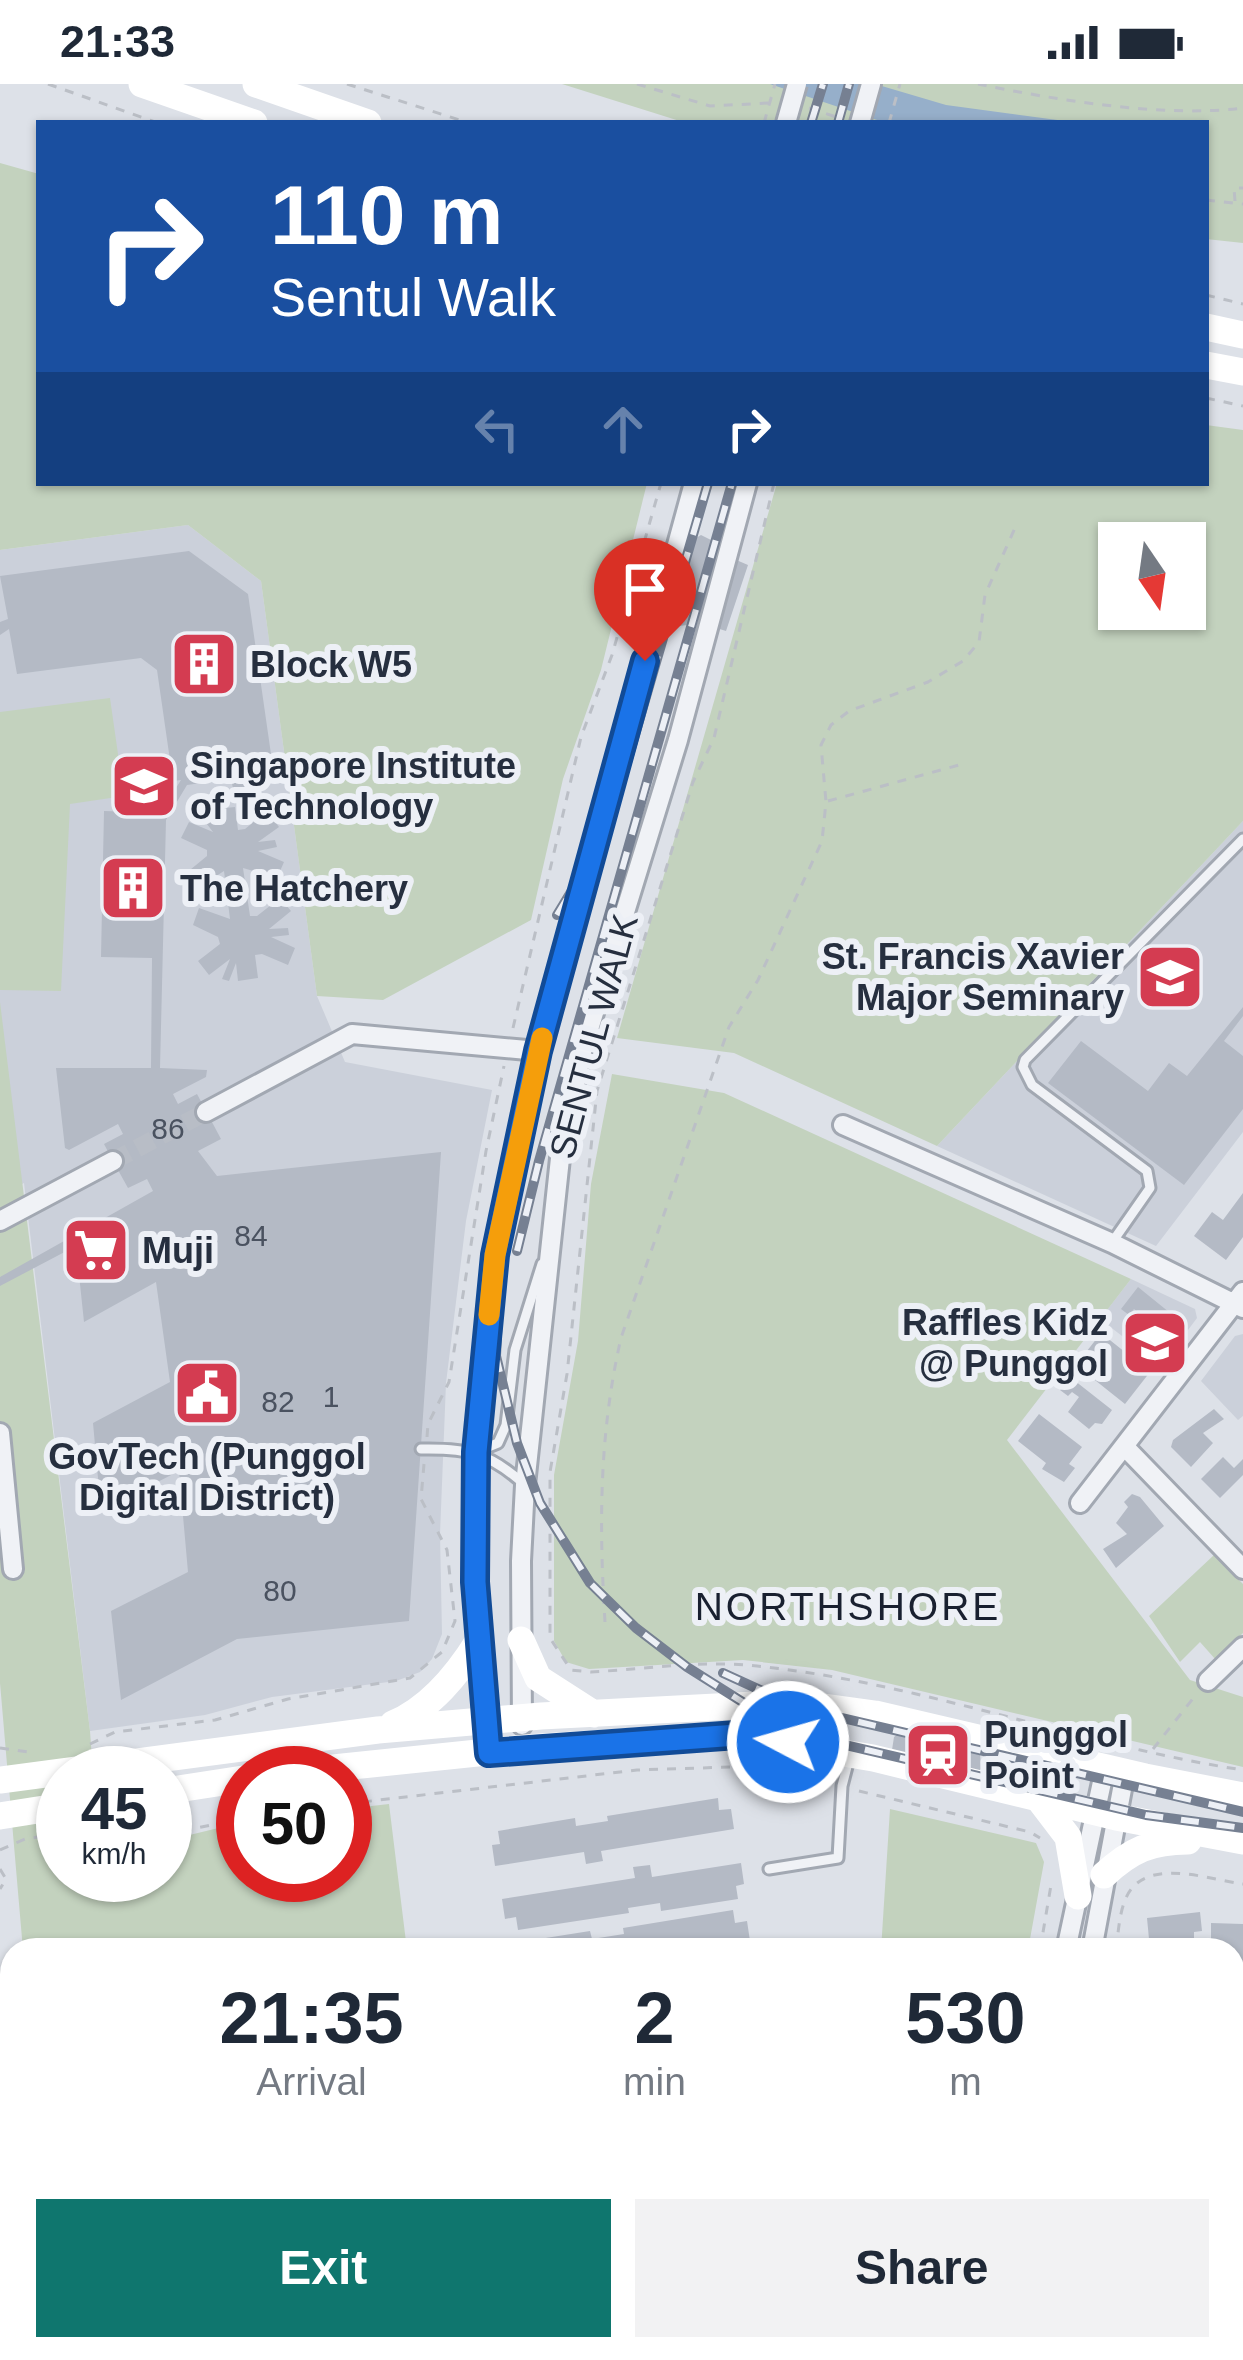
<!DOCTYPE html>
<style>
body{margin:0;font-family:Helvetica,sans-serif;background:#f2f2f3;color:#1f2937;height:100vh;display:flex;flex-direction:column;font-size:45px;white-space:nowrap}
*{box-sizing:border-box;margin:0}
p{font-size:39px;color:#747a83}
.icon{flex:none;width:66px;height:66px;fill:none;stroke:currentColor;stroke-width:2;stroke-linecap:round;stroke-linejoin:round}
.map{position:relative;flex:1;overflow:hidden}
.panel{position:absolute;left:0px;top:1854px;width:1245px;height:423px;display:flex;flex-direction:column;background:#fff;border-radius:36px 36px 0 0;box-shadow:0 3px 9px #0004}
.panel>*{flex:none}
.hud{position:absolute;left:36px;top:36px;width:1173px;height:366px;border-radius:0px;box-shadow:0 3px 9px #0004;background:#1a4fa0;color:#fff;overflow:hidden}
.needle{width:78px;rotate:167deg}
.fabs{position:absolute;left:1098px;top:438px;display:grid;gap:24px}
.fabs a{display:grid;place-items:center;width:108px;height:108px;border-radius:0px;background:#fff;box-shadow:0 3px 9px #0004;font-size:60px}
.speed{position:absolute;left:36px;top:1662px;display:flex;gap:24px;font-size:60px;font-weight:700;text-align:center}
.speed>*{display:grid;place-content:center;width:156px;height:156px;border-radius:50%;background:#fff;box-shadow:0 3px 9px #0004;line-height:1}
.speed small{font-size:30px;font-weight:400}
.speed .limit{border:18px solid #d22;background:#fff;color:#111}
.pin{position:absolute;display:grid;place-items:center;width:102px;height:102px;color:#fff;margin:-123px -51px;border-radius:50% 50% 50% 0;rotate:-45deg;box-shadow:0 0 12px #0007}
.pin .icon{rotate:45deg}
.me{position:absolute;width:132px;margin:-66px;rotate:276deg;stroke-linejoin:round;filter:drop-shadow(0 0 9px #0008)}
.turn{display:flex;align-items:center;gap:42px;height:252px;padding:0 36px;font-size:54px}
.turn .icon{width:156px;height:156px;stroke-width:2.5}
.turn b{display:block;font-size:84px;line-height:102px}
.lanes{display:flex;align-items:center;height:114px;padding:0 36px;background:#0003;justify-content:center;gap:60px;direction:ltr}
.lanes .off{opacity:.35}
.eta{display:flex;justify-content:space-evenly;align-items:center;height:204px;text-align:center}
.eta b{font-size:72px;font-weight:800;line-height:84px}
.button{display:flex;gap:24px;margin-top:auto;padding:24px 36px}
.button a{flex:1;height:138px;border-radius:0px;background:#0f766e;color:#fff;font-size:48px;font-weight:800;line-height:138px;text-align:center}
.button a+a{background:#f2f2f3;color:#1f2937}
.status{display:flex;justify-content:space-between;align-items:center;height:84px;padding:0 60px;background:#fff;direction:ltr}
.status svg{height:33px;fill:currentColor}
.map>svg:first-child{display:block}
</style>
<div class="status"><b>21:33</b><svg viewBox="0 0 49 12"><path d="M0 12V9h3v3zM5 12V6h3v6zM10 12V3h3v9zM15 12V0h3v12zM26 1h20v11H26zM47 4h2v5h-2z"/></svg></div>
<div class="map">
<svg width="1243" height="2276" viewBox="0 0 1243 2276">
<rect width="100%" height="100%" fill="#dde1e8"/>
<path fill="#cbd0da" d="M188,441L261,497L317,912L345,978L492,1006L466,1137L446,1299L440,1450L442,1550L432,1575L420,1588L396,1597L272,1613L205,1631L90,1647L24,1099L0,1112V466Z
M1243,737V1048L1156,1162L937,1062Z
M1131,1195L1195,1225L1197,1234L1161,1282L1100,1235Z
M1243,1250V1332L1238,1336L1201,1297L1235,1252Z"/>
<path fill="#c3d2be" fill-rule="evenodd" d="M562,0H1243V159L1206,155V39H686Z
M0,79L39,90V399H647L601,586L563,695L531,836L383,916L317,912L261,497L188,441L0,466Z
M1206,341L1243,346V737L937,1062L734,969L617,954L777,399H1206ZM1119,459H1185V525H1119Z
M110,614L124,712L70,720L61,907L0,906V628Z
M0,918L90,1647L93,1689H63V1791H165V1757L243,1738V1791H345V1725L389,1720L407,1866H23L0,1599Z
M612,990L724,1009L1131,1195L1007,1356L1190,1596L1243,1613V1683L832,1586L743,1576L589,1585L566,1578L554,1557V1391L578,1257L591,1100Z
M1214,1471L1243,1500V1549L1216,1576L1200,1558L1180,1578L1149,1532Z
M890,1725L1036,1759L1044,1778L1028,1866H881Z
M613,2265H941V2276H614Z"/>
<path fill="#96afca" d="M770,0H875L946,21L1080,39H886Z"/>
<path fill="#b4bac5" d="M701,451L717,459L720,469L748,481L726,547L713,543L704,527L696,540L679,542L667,530V522L645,550L630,545L657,467L668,471Z
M189,467L248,510L275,698L233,705L230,688L214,691L215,697L187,701L166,736L160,984L207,986L206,993L173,1010L178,1020L197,1010L221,1055L198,1067L217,1092L441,1068L409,1537L237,1555L121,1616L111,1527L188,1488L179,1387L101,1427L93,1339L170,1298L156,1198L84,1238L76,1162L0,1202V1193L153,1107L147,1095L128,1104L113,1077L104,1060L123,1050L118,1040L69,1066L65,1064L56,984H151L152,874L101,873L104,727L160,729L181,696L173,697L157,586L141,574L17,590L9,545L0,551V538L8,535L0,492Z
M235,723L238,746L245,745L267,727L279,743L258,758L275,756L277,763L258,767L284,778L277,794L243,784L250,832H257L280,814L291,827L269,845L288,844L289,851L271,853L295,864L288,881L262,870L255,871L258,894L238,897L236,879L229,897L222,895L230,875L209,891L198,877L220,860L218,853L193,841L199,824L230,835L224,787L196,805L185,790L207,772V766L181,754L189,738L213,748L200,731L206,727L218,741L215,725Z
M1243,923V932L1224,957L1243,972V1025L1184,1101L1048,999L1081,957L1148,1007L1169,979L1187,992Z
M1243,1109V1153L1226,1176L1194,1152L1212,1128L1223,1136Z
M1138,1203L1185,1241L1161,1271L1128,1245L1140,1230L1134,1225L1129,1231L1121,1225Z
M1101,1249L1150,1288L1125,1320L1076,1281Z
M1070,1293L1112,1326L1102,1340L1095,1339L1089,1345L1068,1328L1079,1313L1072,1308L1068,1312L1060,1306Z
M1214,1325L1224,1335L1203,1349L1213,1359L1191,1383L1171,1363L1173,1356Z
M1039,1330L1082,1363L1069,1380L1075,1384L1064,1398L1042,1385L1046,1379L1018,1357Z
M1223,1373L1234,1384L1243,1375V1391L1220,1414L1201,1395Z
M1132,1410L1140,1413L1164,1442L1116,1484L1103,1465L1127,1450L1116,1439L1128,1423L1124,1418Z
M901,1647L980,1668L981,1685L975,1690L892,1666L894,1653Z
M718,1714L719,1726L731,1725L734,1745L601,1767L603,1777L586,1780L584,1768L495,1782L492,1761L500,1760L498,1747L575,1734L576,1742L608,1737L607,1732Z
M741,1779L744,1800L736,1802L738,1815L661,1827L660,1819L628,1824L629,1829L518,1846L516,1833L505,1835L502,1815L635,1794L633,1783L650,1781L652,1793Z
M733,1826L735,1839L747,1837L750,1857L696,1866H515L514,1859L590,1847L592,1855L624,1850L623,1844Z
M1200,1828L1202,1847L1194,1848V1854L1211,1855V1839L1243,1840V2042H1233V1866H1148L1146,1860L1149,1855L1147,1834Z
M3,1889L11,1962L0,1963V1890Z
M12,2011V2077L3,2078L0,2015Z
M12,2084V2130L5,2131L4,2124L0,2125V2092L5,2091L4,2085Z
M1233,2233L1243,2234V2276H1170V2265H1233Z"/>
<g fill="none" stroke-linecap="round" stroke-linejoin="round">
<path stroke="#b8bdc6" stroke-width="18" stroke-dasharray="18 9" stroke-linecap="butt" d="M113,1077L206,1028"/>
<defs>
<path id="lane" d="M1113,1157L1150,1104L1147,1087L1032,1001L1023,983L1025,976L1243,755
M421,1365C468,1364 490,1369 525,1401
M476,1368L498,1359L506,1341L515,1266L542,1180
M769,1785L838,1774L842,1702L849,1675
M1233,2095H1243"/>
<path id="street" d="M860,39L871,0
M206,1028L352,950L538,967
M843,1041L1112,1159L1243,1224
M0,1137L113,1077
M0,1349L13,1485
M1124,1362L1243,1485
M1080,1419L1243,1208
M1208,1597L1243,1563
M522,1641L521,1477L525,1401L561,1065L581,971L678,656L747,399
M489,1668L475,1498L476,1368L495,1171L538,967L694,399
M1066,1866L1105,1684
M1092,1866L1125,1689
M1233,2133H1243
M1233,2157H1243
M0,2233L12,2232
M0,2254L12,2252
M983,2265L985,2276
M1019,2276L1021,2265"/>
</defs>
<use href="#lane" stroke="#a2a8b2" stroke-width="15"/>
<use href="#street" stroke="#a2a8b2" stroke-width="24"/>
<path stroke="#bbbfc6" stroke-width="3" stroke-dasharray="9 9" stroke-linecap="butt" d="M48,0L158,39
M347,0L469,39
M637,0L710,22L769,19
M978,0C1056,16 1165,34 1243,24
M809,24L839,34
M889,39L900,0
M1206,116L1243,120
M1235,117L1234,104H1243
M1206,211L1243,220
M1206,314L1243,322
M774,399L714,654L693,698L597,1007L567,1290L550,1388V1554L571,1586L591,1588C645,1585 702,1576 757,1582C923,1599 1079,1661 1243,1686
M828,717L959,681
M513,944L581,653L612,571L661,399
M427,1353L428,1340L449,1298L486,1067L504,982
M605,1538C599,1441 599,1350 621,1254L729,943L758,896L822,757L826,718L821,661L831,641L849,627L928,598L963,577L979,558L985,511L1015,444
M90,1660L115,1648L215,1636L288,1615L410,1594L442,1568L455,1537L447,1466L421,1415L424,1380
M0,1664L28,1668
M1153,1665L1195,1612
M859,1707L1030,1748L1040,1754
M345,1720L637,1686L731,1683L826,1700
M165,1751L243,1734
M0,1766L25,1755L63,1749
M0,1785L6,1795L0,1805
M1040,1866L1051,1801
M1116,1866C1118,1851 1119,1833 1124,1819C1140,1770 1206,1795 1243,1800
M0,1993H12
M0,2208L12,2206
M1233,2218L1243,2219
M591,2265L593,2276
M597,2265L598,2276
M603,2265L604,2276
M609,2265L610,2276
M14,2276L125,2265
M944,2276L946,2265
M1039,2276L1042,2265"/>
<use href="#lane" stroke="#f0f2f6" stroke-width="9"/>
<use href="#street" stroke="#f0f2f6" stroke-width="18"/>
<path stroke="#fff" stroke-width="27" d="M142,0L254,39
M256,0L368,39
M1206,243L1243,251
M1206,281L1243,288
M521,1556L538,1594L594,1630
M393,1640C431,1624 458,1590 479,1556
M285,1689L525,1664L737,1651L873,1674L1116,1733L1243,1757
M0,1696L378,1646L541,1632L795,1619L875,1630L1145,1693L1243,1712
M165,1707L243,1695
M1039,1715L1068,1753L1078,1812
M0,1732L63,1722
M1104,1791C1131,1766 1151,1757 1188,1757"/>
<defs>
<path id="rail" d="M811,39L823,0
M838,39L849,0
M708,399L514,1068L500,1189L496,1272L517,1359L540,1419L590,1499L636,1544L687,1583L760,1629L811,1653L1146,1731L1243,1744
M557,831L588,780
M517,1167L539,1077L732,399
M723,1589L778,1614L838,1633L1243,1728"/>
</defs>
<use href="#rail" stroke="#768092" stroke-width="10"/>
<use href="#rail" stroke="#edf0f6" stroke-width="6" stroke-dasharray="18" stroke-linecap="butt"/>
<defs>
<path id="street-bridge" d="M786,39L797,0"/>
</defs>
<use href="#street-bridge" stroke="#a2a8b2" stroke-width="24" stroke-linecap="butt"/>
<path stroke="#bbbfc6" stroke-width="3" stroke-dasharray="9 9" stroke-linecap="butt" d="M764,39L775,0"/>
<use href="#street-bridge" stroke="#f0f2f6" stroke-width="18"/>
</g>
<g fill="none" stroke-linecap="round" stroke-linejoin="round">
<defs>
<path id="route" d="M645,577L538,967L495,1171L476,1368L475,1498L489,1669L737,1651L788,1658"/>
</defs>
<use href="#route" stroke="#114b97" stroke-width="30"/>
<use href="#route" stroke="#1a73e8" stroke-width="21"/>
<path stroke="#f59e0b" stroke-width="21" d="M489,1231L495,1171L542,954"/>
</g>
<defs>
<symbol id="building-square" viewBox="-11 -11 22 22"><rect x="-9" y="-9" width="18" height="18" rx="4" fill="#d43c51" stroke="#edf0f6"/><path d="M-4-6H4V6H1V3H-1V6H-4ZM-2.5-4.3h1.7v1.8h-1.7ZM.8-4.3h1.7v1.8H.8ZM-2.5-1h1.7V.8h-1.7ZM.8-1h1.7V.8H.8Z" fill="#fff"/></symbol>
<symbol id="university-square" viewBox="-11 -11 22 22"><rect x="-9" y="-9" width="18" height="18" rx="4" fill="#d43c51" stroke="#edf0f6"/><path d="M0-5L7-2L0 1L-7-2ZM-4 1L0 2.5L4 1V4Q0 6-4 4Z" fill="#fff"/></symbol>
<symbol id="school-square" viewBox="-11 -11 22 22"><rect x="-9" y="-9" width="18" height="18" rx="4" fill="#d43c51" stroke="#edf0f6"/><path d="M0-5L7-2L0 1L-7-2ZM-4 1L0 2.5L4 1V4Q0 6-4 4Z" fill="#fff"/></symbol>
<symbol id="supermarket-square" viewBox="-11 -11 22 22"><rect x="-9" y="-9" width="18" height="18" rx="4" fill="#d43c51" stroke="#edf0f6"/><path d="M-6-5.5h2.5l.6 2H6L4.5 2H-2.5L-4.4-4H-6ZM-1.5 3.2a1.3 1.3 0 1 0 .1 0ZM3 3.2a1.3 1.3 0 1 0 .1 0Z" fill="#fff"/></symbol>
<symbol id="civic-square" viewBox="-11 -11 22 22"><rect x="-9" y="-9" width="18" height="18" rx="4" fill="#d43c51" stroke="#edf0f6"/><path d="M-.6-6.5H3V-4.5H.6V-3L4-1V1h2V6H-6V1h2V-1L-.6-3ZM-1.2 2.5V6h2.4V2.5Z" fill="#fff"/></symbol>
<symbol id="station-square" viewBox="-11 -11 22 22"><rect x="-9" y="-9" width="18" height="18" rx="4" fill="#d43c51" stroke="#edf0f6"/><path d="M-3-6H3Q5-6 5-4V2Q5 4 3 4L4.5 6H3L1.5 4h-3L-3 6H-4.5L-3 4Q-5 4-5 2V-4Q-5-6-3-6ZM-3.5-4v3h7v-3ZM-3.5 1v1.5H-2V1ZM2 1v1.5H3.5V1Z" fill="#fff"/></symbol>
</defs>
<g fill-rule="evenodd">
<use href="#building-square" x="166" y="542" width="76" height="76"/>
<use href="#university-square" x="106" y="664" width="76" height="76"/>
<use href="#building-square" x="95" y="766" width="76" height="76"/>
<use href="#school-square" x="1132" y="855" width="76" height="76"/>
<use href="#supermarket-square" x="58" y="1128" width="76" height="76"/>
<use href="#school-square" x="1117" y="1221" width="76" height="76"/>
<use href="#civic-square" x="169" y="1271" width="76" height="76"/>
<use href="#station-square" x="900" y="1633" width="76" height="76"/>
</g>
<g text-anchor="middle" stroke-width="12" stroke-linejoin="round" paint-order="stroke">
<g font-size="30" fill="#4a5260">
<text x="168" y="1055">86</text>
<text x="251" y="1162">84</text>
<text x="331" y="1323">1</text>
<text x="278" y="1328">82</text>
<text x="280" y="1517">80</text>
</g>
<g font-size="36" font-weight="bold" fill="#262f3f" stroke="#edf0f6" text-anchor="start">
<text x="250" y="593">Block W5</text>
<text x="190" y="694">Singapore Institute<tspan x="190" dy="41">of Technology</tspan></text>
<text x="180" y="817">The Hatchery</text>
<text x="1124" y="885" text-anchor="end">St. Francis Xavier<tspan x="1124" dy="41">Major Seminary</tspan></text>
<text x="142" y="1179">Muji</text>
<text x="1108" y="1251" text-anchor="end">Raffles Kidz<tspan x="1108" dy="41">@ Punggol</tspan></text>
<text x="207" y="1385" text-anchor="middle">GovTech (Punggol<tspan x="207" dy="41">Digital District)</tspan></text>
<text x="984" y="1663">Punggol<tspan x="984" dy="41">Point</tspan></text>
</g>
<g font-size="36" fill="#262f3f" stroke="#edf0f6">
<text transform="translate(593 952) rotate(-75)" y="13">SENTUL WALK</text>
</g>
<g font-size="39" letter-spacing="3" fill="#192030" stroke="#edf0f6">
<text x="848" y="1536">NORTHSHORE</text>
</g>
</g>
</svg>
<div class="fabs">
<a><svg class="needle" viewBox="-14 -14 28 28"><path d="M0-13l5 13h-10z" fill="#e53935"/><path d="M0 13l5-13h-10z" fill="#747a83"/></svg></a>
</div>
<div class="speed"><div>45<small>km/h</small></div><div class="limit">50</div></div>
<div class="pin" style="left:645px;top:577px;background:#d93025"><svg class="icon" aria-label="arrive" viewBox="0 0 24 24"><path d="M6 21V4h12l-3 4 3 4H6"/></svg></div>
<svg class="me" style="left:788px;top:1658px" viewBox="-20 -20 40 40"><circle r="17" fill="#1a73e8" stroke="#fff" stroke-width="3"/><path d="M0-11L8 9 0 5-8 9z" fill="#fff"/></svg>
<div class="hud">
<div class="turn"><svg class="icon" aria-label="right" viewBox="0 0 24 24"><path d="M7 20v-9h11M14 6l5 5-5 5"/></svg><div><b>110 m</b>Sentul Walk</div></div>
<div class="lanes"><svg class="icon off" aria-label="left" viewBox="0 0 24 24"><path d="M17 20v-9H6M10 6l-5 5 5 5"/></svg><svg class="icon off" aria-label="ahead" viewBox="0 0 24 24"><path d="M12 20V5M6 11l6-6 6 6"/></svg><svg class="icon" aria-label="right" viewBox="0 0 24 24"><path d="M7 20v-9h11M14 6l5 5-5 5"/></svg></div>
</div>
<section class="panel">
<div class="eta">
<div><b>21:35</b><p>Arrival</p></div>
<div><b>2</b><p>min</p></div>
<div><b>530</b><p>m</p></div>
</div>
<div class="button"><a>Exit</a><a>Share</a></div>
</section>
</div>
